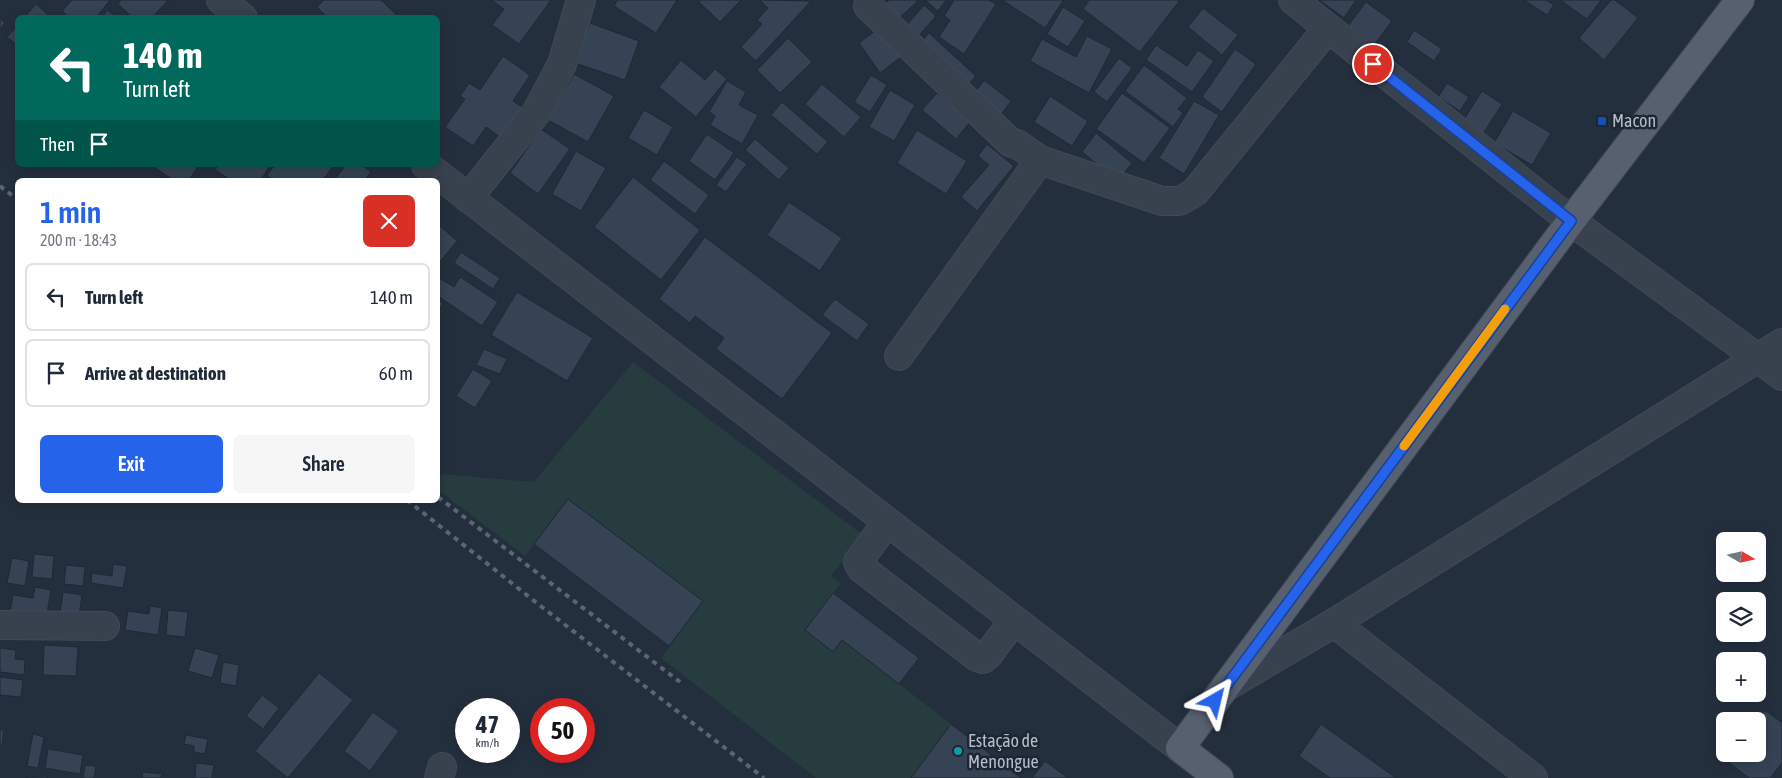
<!DOCTYPE html>
<meta charset="utf-8">
<style>
body{margin:0;font-family:"Asap Condensed",sans-serif;background:#f6f6f7;color:#1f2937;height:100vh;display:flex;flex-direction:column;font-size:19px;white-space:nowrap}
*{box-sizing:border-box;margin:0}
p{font-size:16px;color:#747a83}
.icon{flex:none;width:28px;height:28px;fill:none;stroke:currentColor;stroke-width:2;stroke-linecap:round;stroke-linejoin:round}
.map{position:relative;flex:1;overflow:hidden}
.side{position:absolute;left:15px;top:178px;width:425px;height:325px;display:flex;flex-direction:column;background:#fff;border-radius:8px;box-shadow:0 2px 12px #0003}
.side>*{flex:none}
.guide{position:absolute;left:15px;top:15px;width:425px;height:152px;border-radius:8px;box-shadow:0 2px 12px #0003;background:#00695c;color:#fff;overflow:hidden}
.needle{width:32px;rotate:99deg}
.tools{position:absolute;left:1716px;top:532px;display:grid;gap:10px}
.tools a{display:grid;place-items:center;width:50px;height:50px;border-radius:8px;background:#fff;box-shadow:0 2px 12px #0003;font-size:25px}
.speed{position:absolute;left:455px;top:698px;display:flex;gap:10px;font-size:25px;font-weight:700;text-align:center}
.speed>*{display:grid;place-content:center;width:65px;height:65px;border-radius:50%;background:#fff;box-shadow:0 2px 12px #0003;line-height:1}
.speed small{font-size:12px;font-weight:400}
.speed .limit{border:8px solid #d22;background:#fff;color:#111}
.pin{position:absolute;display:grid;place-items:center;width:42px;height:42px;color:#fff;margin:-21px;border:2px solid #fff;border-radius:50%;box-shadow:0 1px 5px #0007}
.me{position:absolute;width:55px;margin:-28px;rotate:37deg;stroke-linejoin:round;filter:drop-shadow(0 0 4px #0008)}
.turn{display:flex;align-items:center;gap:18px;height:105px;padding:0 25px;font-size:22px}
.turn .icon{width:65px;height:65px;stroke-width:2.5}
.turn b{display:block;font-size:35px;line-height:42px}
.then{display:flex;align-items:center;height:48px;padding:0 25px;background:#0003;gap:10px;font-size:19px}
.round{display:grid;place-items:center;flex:none;width:52px;height:52px;border-radius:8px;background:#f6f6f7}
.head{display:flex;align-items:center;justify-content:space-between;height:85px;padding:0 25px}
h1{font-size:30px;font-weight:600;line-height:38px;color:#2563eb}
.button{display:flex;gap:10px;margin-top:auto;padding:10px 25px}
.button a{flex:1;height:58px;border-radius:8px;background:#2563eb;color:#fff;font-size:20px;font-weight:600;line-height:58px;text-align:center}
.button a+a{background:#f6f6f7;color:#1f2937}
ul{padding:0;list-style:none}
li{display:flex;align-items:center;gap:15px;height:68px;margin:0 10px 8px;padding:0 15px;border:2px solid #e0e1e3;border-radius:8px}
li div{flex:1}
li b{display:block;font-size:19px}
li em{font-style:normal}
.map>svg:first-child{display:block}
</style>
<div class="map">
<svg width="1782" height="778" viewBox="0 0 1782 778">
<rect width="100%" height="100%" fill="#242f3e"/>
<path fill="#263c3f" d="M633,362L863,535L831,576L841,583L805,630L833,651L842,640L951,724L911,778H816L661,658L703,601L568,499L525,556L438,490V480L442,474L534,482Z"/>
<path fill="#364354" stroke="#1f2835" d="M72,0H110L96,18H70L62,11Z
M121,0H168L152,18H133L118,4Z
M324,0H381L400,18H328L317,7Z
M491,0H551L519,44L492,25L504,9Z
M617,0H677L656,33L614,6Z
M701,0H741L720,22L699,2Z
M760,0L811,1L756,61L741,47L762,24L757,20L768,8Z
M889,0H916L917,2L898,19L884,4Z
M925,0H946L938,11Z
M954,0H989L996,4L964,54L939,37L950,20L944,16Z
M1002,0H1063V1L1045,28Z
M1089,0H1180L1140,52L1083,9Z
M1319,0H1356L1344,18Z
M1524,0H1546L1554,5L1547,15Z
M1560,0H1601L1587,19Z
M1611,0H1615L1638,18L1604,60L1579,38Z
M1366,2L1392,21L1374,45L1348,26Z
M36,4L52,18H24Z
M924,5L936,16L917,38L905,27Z
M1063,7L1085,21L1068,47L1047,34Z
M1203,8L1238,35L1222,55L1188,27Z
M107,10L118,18H102Z
M0,18L5,23L0,29Z
M590,23L639,41L625,80L575,63Z
M18,25V46L7,37Z
M879,28L901,57L880,73L859,43Z
M1414,30L1442,49L1434,61L1407,42Z
M929,33L976,76L966,87L919,44Z
M1087,36L1112,49L1089,93L1030,61L1042,39L1076,57Z
M788,38L812,62L780,93L757,70Z
M1156,45L1187,66L1198,50L1214,61L1192,92L1146,60Z
M1235,49L1256,64L1222,112L1202,97Z
M503,56L530,75L513,101L525,109L504,140L486,127L473,146L445,127L465,99L460,96L469,83L480,90Z
M1119,58L1132,68L1107,102L1094,92Z
M681,60L705,80L715,69L727,79L696,117L659,87Z
M1144,65L1187,98L1178,109L1183,113L1173,127L1125,91Z
M574,74L614,96L588,142L548,120Z
M871,75L887,85L870,112L854,102Z
M984,80L1011,101L1000,116L973,95Z
M727,81L746,92L739,105L758,115L742,144L710,125L715,116L709,112Z
M1447,83L1469,97L1460,111L1438,97Z
M822,84L861,117L844,137L805,104Z
M890,90L915,105L894,141L869,127Z
M1482,91L1502,104L1483,134L1463,121Z
M937,93L970,122L956,139L922,110Z
M1122,93L1170,128L1144,163L1096,129Z
M1050,96L1088,121L1072,146L1034,122Z
M1194,101L1219,115L1184,174L1159,158Z
M782,102L828,142L817,154L771,115Z
M644,110L673,127L657,155L628,138Z
M1513,111L1551,133L1532,165L1494,143Z
M541,129L570,149L538,194L510,173Z
M917,130L967,161L946,194L897,163Z
M1096,133L1132,163L1118,181L1082,152Z
M707,134L734,153L715,180L689,161Z
M755,139L789,168L779,180L745,150Z
M987,144L1014,166L977,211L961,197L989,165L978,156Z
M576,151L606,168L581,211L552,194Z
M737,157L747,164L726,192L716,185Z
M664,161L709,195L695,214L650,180Z
M151,165H194L197,168L189,180H173Z
M218,165H270L261,180H231L215,170Z
M275,165H334L323,180H273L267,175Z
M346,165H362L371,172L365,180H334Z
M633,177L700,230L661,280L594,227Z
M789,202L842,238L820,271L767,235Z
M438,224L457,241L438,264Z
M705,237L832,333L782,399L716,349L724,338L695,316L690,323L659,299Z
M461,252L500,278L493,289L454,263Z
M460,277L498,302L482,326L438,296V281L439,278L454,287Z
M517,292L593,338L567,381L491,335Z
M438,299L443,304L438,311Z
M835,299L869,324L857,341L822,315Z
M484,349L507,359L500,374L476,365Z
M473,369L492,381L475,408L456,396Z
M568,499L703,601L669,646L534,544Z
M34,554L54,556L52,579L32,577Z
M12,558L29,561L25,586L7,583Z
M113,564L127,566L123,588L91,583L92,573L112,576Z
M66,565L85,567L83,586L64,584Z
M35,587L51,590L46,619L10,612L13,595L33,598Z
M63,592L82,595L77,629L58,627Z
M833,593L919,658L899,684L842,640L833,652L805,630Z
M150,606L162,608L158,635L125,630L128,611L149,614Z
M168,610L188,612L185,637L166,635Z
M44,645L78,647L76,676L43,675Z
M0,648L16,650L15,659L25,660L24,675L0,672Z
M195,648L219,655L212,678L188,671Z
M223,662L239,665L236,686L220,683Z
M319,673L353,700L288,778L255,751Z
M0,677L23,680L21,697L0,695Z
M262,695L279,708L263,729L246,716Z
M1765,710L1782,723V763L1770,778H1749L1727,761L1733,754H1758L1757,721Z
M373,712L399,731L370,771L344,751Z
M951,724L1021,778H911Z
M1321,724L1396,778H1330L1299,756Z
M0,730H4L2,745H0Z
M33,734L44,737L38,768L27,766Z
M186,735L208,739L205,754L194,752V746L184,744Z
M48,749L83,755L80,774L45,768Z
M1045,761L1068,778H1032Z
M196,763L214,765L212,778H195Z
M85,765L96,766L94,778H83Z
M143,772L162,774L161,778H142Z
M47,776V778H27V777Z"/>
<g fill="none" stroke-linecap="round" stroke-linejoin="round">
<defs>
<path id="minor" d="M221,0L243,18
M1293,0L1571,221L1782,376
M868,6L1011,143L1017,144L1040,160L1162,201H1180L1195,192L1328,28
M426,165L1180,748
M468,198L536,113L562,64L581,0
M899,356L1040,160
M887,522L858,562L861,568L977,657L983,659L988,655L1014,620
M1334,623L1533,778
M0,625L105,626
M1227,686L1334,623L1782,343
M439,778L442,767"/>
<path id="major" d="M1219,778L1180,748L1571,221L1740,0"/>
</defs>
<use href="#minor" stroke="#414a57" stroke-width="30"/>
<use href="#major" stroke="#414a57" stroke-width="30"/>
<use href="#minor" stroke="#38414e" stroke-width="28"/>
<use href="#major" stroke="#56606e" stroke-width="28"/>
<path stroke="#5a6575" stroke-width="4" stroke-dasharray="5 5" stroke-linecap="butt" d="M0,186L18,200
M438,497L680,682
M407,500L538,604L764,778"/>
</g>
<g fill="none" stroke-linecap="round" stroke-linejoin="round">
<defs>
<path id="route" d="M1215,701L1571,221L1373,64"/>
</defs>
<use href="#route" stroke="#184099" stroke-width="12"/>
<use href="#route" stroke="#2563eb" stroke-width="9"/>
<path stroke="#f59e0b" stroke-width="9" d="M1404,446L1505,309"/>
</g>
<rect fill="#1a4fb4" stroke="#1d2633" stroke-width="2" x="1597" y="116" width="10" height="10" rx="2.5"/>
<circle fill="#0f9aa8" stroke="#1d2633" stroke-width="2" cx="958" cy="751" r="5"/>
<g text-anchor="middle" stroke-width="5" stroke-linejoin="round" paint-order="stroke">
<g font-size="18" fill="#b4bcc9" stroke="#1d2633" text-anchor="start">
<text x="1612" y="127">Macon</text>
<text x="968" y="747">Estação de<tspan x="968" dy="21">Menongue</tspan></text>
</g>
</g>
</svg>
<div class="tools">
<a><svg class="needle" viewBox="-14 -14 28 28"><path d="M0-13l5 13h-10z" fill="#e53935"/><path d="M0 13l5-13h-10z" fill="#747a83"/></svg></a>
<a><svg class="icon" aria-label="layers" viewBox="0 0 24 24"><path d="M12 4l9 5-9 5-9-5zM3 14l9 5 9-5"/></svg></a>
<a>+</a>
<a>−</a>
</div>
<div class="speed"><div>47<small>km/h</small></div><div class="limit">50</div></div>
<div class="pin" style="left:1373px;top:64px;background:#d93025"><svg class="icon" aria-label="arrive" viewBox="0 0 24 24"><path d="M6 21V4h12l-3 4 3 4H6"/></svg></div>
<svg class="me" style="left:1215px;top:701px" viewBox="-20 -20 40 40"><path d="M0-17L14 15 0 8-14 15z" fill="#2563eb" stroke="#fff" stroke-width="4"/></svg>
<div class="guide">
<div class="turn"><svg class="icon" aria-label="left" viewBox="0 0 24 24"><path d="M17 20v-9H6M10 6l-5 5 5 5"/></svg><div><b>140 m</b>Turn left</div></div>
<div class="then">Then<svg class="icon" aria-label="arrive" viewBox="0 0 24 24"><path d="M6 21V4h12l-3 4 3 4H6"/></svg></div>
</div>
<section class="side">
<div class="head"><div><h1>1 min</h1><p>200 m · 18:43</p></div><a class="round" style="background:#d93025;color:#fff"><svg class="icon" aria-label="close" viewBox="0 0 24 24"><path d="M6 6l12 12M18 6L6 18"/></svg></a></div>
<ul>
<li><svg class="icon" aria-label="left" viewBox="0 0 24 24"><path d="M17 20v-9H6M10 6l-5 5 5 5"/></svg><div><b>Turn left</b></div><em>140 m</em></li>
<li><svg class="icon" aria-label="arrive" viewBox="0 0 24 24"><path d="M6 21V4h12l-3 4 3 4H6"/></svg><div><b>Arrive at destination</b></div><em>60 m</em></li>
</ul>
<div class="button"><a>Exit</a><a>Share</a></div>
</section>
</div>
